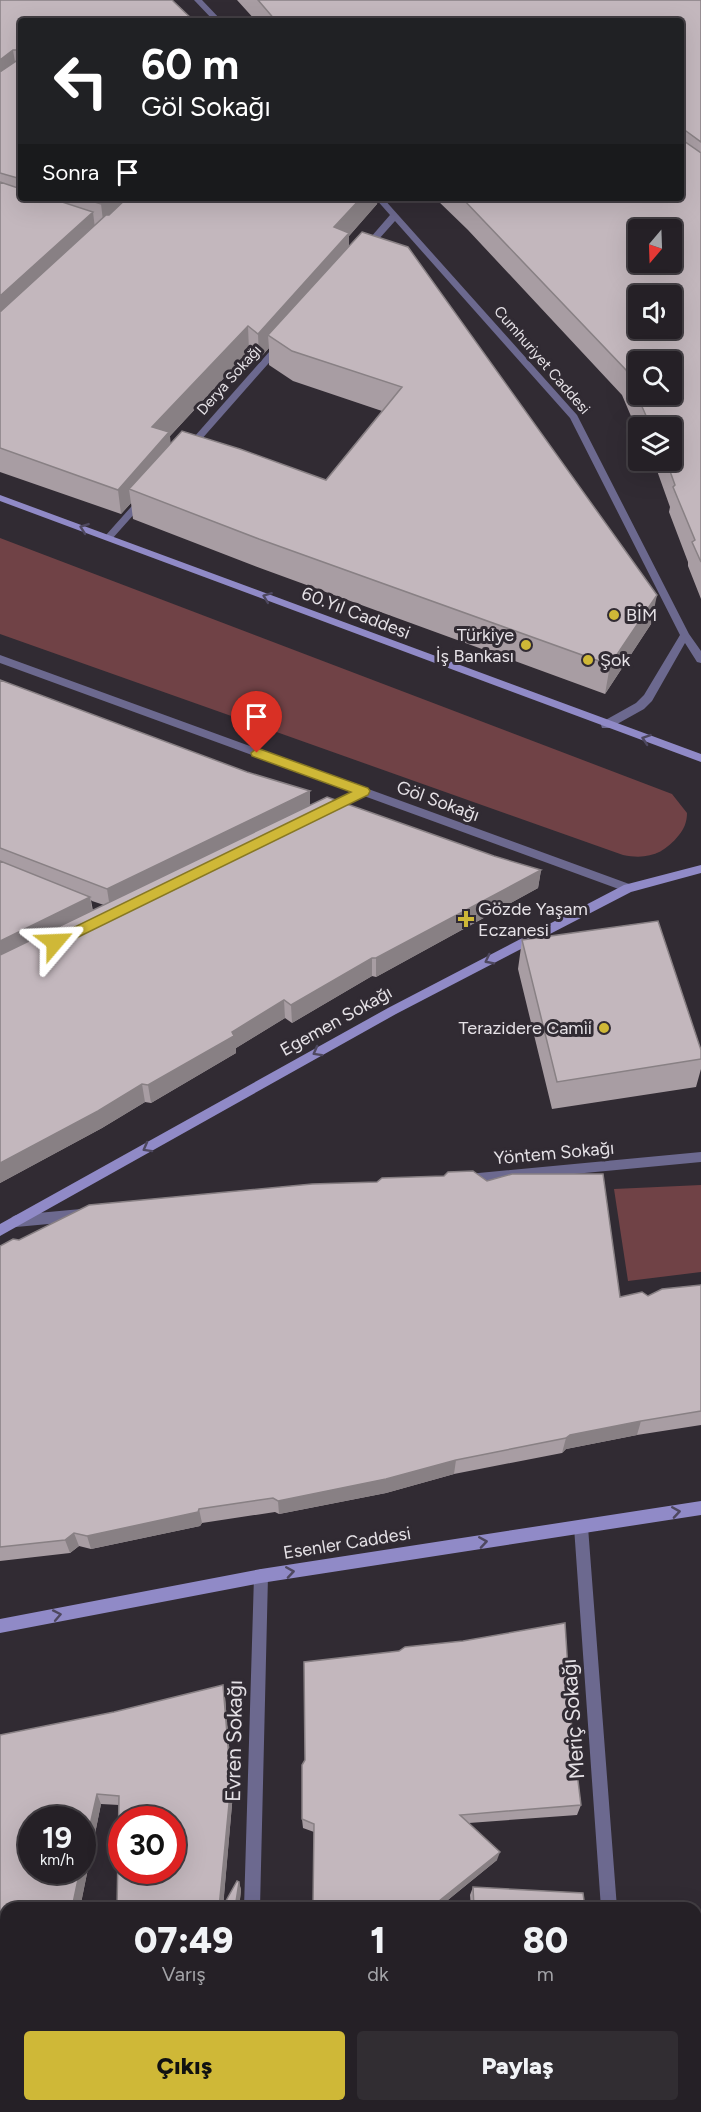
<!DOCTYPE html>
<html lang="tr">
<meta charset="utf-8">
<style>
body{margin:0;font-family:Figtree,sans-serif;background:#312d32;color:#f1f3f6;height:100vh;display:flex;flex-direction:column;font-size:22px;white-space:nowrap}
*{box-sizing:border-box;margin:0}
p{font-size:20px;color:#a3a3a7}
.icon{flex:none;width:33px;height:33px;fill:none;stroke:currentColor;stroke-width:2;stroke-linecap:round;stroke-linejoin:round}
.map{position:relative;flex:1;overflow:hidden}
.sheet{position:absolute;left:0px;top:1902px;width:702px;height:210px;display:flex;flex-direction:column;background:#252026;border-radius:18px 18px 0 0;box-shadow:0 6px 24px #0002,0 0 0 2px #423e43}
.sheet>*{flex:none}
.guide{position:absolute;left:18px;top:18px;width:666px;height:183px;border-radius:6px;box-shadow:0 6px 24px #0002,0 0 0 2px #423e43;background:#202124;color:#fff;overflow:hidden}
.needle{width:39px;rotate:199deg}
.fabs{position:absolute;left:628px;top:219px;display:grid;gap:12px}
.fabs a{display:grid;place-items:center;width:54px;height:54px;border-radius:6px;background:#252026;box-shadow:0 6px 24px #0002,0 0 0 2px #423e43;font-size:30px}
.speed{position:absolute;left:18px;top:1806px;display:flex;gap:12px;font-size:30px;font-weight:700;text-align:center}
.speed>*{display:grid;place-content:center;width:78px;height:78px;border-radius:50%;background:#252026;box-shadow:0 6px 24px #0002,0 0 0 2px #423e43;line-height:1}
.speed small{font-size:15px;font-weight:400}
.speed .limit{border:9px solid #d22;background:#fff;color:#111}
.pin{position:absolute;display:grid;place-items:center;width:51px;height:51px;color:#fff;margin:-62px -26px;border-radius:50% 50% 50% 0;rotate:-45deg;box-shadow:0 0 6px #0007}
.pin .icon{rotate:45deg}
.me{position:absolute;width:66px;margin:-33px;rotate:64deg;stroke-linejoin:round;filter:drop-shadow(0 0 4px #0008)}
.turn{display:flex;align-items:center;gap:21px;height:126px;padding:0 24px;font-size:27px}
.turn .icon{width:78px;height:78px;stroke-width:2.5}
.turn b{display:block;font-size:42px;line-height:51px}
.then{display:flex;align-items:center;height:57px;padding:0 24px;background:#0003;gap:12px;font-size:22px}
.eta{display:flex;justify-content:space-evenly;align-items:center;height:102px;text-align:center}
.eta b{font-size:36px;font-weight:800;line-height:42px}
.action{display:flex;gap:12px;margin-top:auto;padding:12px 24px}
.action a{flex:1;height:69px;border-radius:6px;background:#cfb837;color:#111;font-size:24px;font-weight:800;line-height:69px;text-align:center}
.action a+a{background:#312d32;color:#f1f3f6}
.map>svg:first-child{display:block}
</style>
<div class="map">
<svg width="701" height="2112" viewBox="0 0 701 2112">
<rect width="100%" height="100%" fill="#312b33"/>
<path fill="#704246" d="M0,538L672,794L687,813C687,822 684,829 679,835C664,854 647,860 623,855L0,634Z
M701,1185V1272L628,1281L614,1189Z"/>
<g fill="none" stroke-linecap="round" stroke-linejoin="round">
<path fill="#6c698f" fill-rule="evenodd" d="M194,0H202L222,21H214Z
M375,198H383L577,415L689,634L701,651V663L697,662L685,643L652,701L644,709L610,728H602L601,725L602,722L636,703L644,695L680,635L570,418L395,221L370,249H364V245L390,215Z
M280,342L283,343V347L193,449H187V445L277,343Z
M142,497L145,498V502L112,539H106V535L139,498Z
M0,655L632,885L634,888L632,891H624L364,796L331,812H323L322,809L323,806L353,792L0,663Z
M701,1152V1162L468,1184L464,1183L462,1179L464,1175L468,1174Z
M81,1209L85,1211L87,1215L85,1219L81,1221L16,1227L12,1225L10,1221L12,1217L16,1215Z
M581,1520L586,1522L588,1527L617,1908H601L574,1527L576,1522Z
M261,1569L266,1571L268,1576L260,1908H244L254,1576L256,1571Z
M239,2106H255V2112H239Z
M616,2106H632V2112H616Z"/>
<path fill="#908ac7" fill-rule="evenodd" d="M0,495L701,754V762L0,501Z
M701,865V873L631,892L396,1014L0,1236V1224L388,1008L624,885Z
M701,1501V1515L261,1583L0,1633V1619L261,1569Z"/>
</g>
<path fill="#a89da3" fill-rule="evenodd" d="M0,0L21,21V198H378L377,204L349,236V246L651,624L605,694L260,568L133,519L131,503L121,514L0,472ZM269,348V365L293,381L382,411L326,480L170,443V436L249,351L259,359Z
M237,0H701V599L688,566V562L669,512L670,507L655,465L652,460H672V428H639V435L622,395L468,230L435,198H681V21H256Z
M0,680L310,805L541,870L538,888L376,977L372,976L292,1023L285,1018L236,1048V1053L151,1103L145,1102L102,1128L0,1183ZM91,900L92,901L104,905L93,911Z
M522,940L701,1050V1069L696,1087L552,1109L518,969Z
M0,1246L620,1297L648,1296L701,1285V1425L637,1435L566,1449L562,1453L454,1474L386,1493L279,1514L275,1512L202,1523L200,1526L91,1549L79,1546L70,1553L0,1561Z
M225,1697L233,1793L223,1906L239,1882L241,1890L239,1908H117L119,1805L101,1804L80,1908H6V2106L79,2110L0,2112V1735Z
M572,1732L581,1805L577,1815L469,1823L497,1860L438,1908H304L313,1906L314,1832L303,1828L302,1819Z
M473,1887L585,1908H471L470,1895Z
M483,2106H592V2112H484Z
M671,2106H696L701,2112H671Z"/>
<path fill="#888084" d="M13,50L17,74L0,88V60Z
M686,131L682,156L683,132Z
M109,198H139L104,229L101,204Z
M361,198H378L377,204L349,236V258L268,335L269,348L259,359L258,334L334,227Z
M93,212L96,237L0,325V296Z
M248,326L249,351L170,436L172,457L129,489L131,503L121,514L118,490L152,427Z
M657,595L651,624L605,694L610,665Z
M310,791V810L110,908L107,889Z
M541,870L538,888L376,977V958Z
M90,897L93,915L0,961V941Z
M372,958V976L292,1023L291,1005Z
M284,1000L285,1018L236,1048V1053L151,1103L148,1085L232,1032Z
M142,1084L145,1102L102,1128L0,1183V1163Z
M641,1421L637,1435L566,1449L562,1453L566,1438L570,1435Z
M456,1460L454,1474L386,1493L279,1514L278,1501Z
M199,1509L202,1523L200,1526L91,1549L87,1536Z
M74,1533L79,1546L70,1553L65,1540Z
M223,1685L225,1697L233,1793L223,1908H219Z
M97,1794L101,1804L80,1908H72L80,1870H82V1860Z
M500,1852L497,1860L438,1908H434V1905Z
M239,1882L241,1890L239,1908H235Z
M74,2106L79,2110V2112H72Z
M222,2106H224V2112H222Z"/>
<path fill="#c3b7bd" stroke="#888084" stroke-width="1.5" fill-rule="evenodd" d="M0,0H172L194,21H21V179L0,173V72L19,59V50H13L0,60Z
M258,0H701V142L686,131L683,132L684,141L701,153V562L692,542L695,540L673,487L675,485L666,460H672V428H652L647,418L626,370L462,198H681V21H276ZM639,230H672V262H639ZM639,296H672V328H639ZM639,362H672V394H639Z
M0,182L21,189V198H50L93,212L0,296Z
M81,198H109L101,204Z
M127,198H361L334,227L349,233L258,334L248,326L152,427L169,432L118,490L0,448V312L106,215H109Z
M362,232L408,247L657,595L610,665L259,539L129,489L182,431L240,449L326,480L402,387L292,351L268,335Z
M0,680L247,772L310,791L107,889L0,848Z
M327,797L494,856L541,870L376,958H372L291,1005L284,1000L232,1032L234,1036L148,1085L142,1084L98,1111L0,1163V955Z
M0,861L90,897L0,941Z
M658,921L701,1050V1059L557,1082L522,940Z
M473,1171L487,1181L512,1174H603L620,1297L642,1292L648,1296L662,1289L701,1285V1411L641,1421L570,1435L566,1438L456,1460L386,1479L278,1501L273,1498L199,1509L198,1512L87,1536L74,1533L65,1540L0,1547V1246L13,1239L19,1240L89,1205L312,1184L377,1182L382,1178L444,1176L448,1172Z
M565,1623L572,1732L581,1805L460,1815L500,1852L434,1905L419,1906V1908H304V1907L313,1906L314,1824L302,1819V1765L305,1760L304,1662L399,1651L405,1647L463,1641Z
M223,1685L231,1783L219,1908H117L119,1796L97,1794L82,1860V1820H32V1870H80L72,1908H6V2106H74L72,2112H0V1735L114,1712ZM122,1820H172V1870H122Z
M237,1881L239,1882L235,1908H222Z
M473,1887L583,1893L585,1908H474Z
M696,1931L701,1932V2112H677V2106H696Z
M122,2106H222V2112H121Z
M306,2106H420V2112H305Z
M486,2106H592V2112H487Z"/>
<defs><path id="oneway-chevron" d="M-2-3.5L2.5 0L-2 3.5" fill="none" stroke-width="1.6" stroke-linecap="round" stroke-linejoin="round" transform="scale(1.5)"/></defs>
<g stroke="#4e485f">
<use href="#oneway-chevron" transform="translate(84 528) rotate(-160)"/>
<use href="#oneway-chevron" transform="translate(267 597) rotate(-159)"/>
<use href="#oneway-chevron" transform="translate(646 739) rotate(-161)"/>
<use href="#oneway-chevron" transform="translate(489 960) rotate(153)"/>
<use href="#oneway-chevron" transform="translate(317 1052) rotate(151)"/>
<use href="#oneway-chevron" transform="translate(147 1148) rotate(151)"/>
<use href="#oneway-chevron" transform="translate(676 1512) rotate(-9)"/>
<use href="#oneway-chevron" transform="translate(483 1542) rotate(-9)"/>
<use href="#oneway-chevron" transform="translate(290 1572) rotate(-9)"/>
<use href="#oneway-chevron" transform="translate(57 1615) rotate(-11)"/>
</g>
<path fill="#cfb837" stroke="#877824" stroke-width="1.5" d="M257,748L368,788L370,791L368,795L60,946H50L48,942L50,939L351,792L252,756L251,753Z"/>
<g fill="#cfb837" stroke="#312b33" stroke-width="2">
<circle cx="614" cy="615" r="6"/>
<circle cx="526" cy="645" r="6"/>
<circle cx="588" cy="660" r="6"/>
<path d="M463 910h6v6h6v6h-6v6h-6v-6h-6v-6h6z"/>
<circle cx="604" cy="1028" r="6"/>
</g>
<g text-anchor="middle" stroke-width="6" stroke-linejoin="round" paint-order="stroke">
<g font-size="15" fill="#e5e1e6" stroke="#312b33">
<text transform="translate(542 360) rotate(49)" y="5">Cumhuriyet Caddesi</text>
<text transform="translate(229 380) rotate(-48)" y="5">Derya Sokağı</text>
</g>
<g font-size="18" fill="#e5e1e6" stroke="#312b33">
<text transform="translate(356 613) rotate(21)" y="6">60.Yıl Caddesi</text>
<text transform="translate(438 801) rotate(20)" y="6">Göl Sokağı</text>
<text transform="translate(336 1021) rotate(-29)" y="6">Egemen Sokağı</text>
<text transform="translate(554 1153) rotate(-5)" y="6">Yöntem Sokağı</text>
<text transform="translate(347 1543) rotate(-9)" y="6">Esenler Caddesi</text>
</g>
<g font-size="18" fill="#e5e1e6" stroke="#312b33" text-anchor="start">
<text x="626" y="621">BİM</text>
<text x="514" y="641" text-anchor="end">Türkiye<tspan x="514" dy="21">İş Bankası</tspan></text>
<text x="600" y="666">Şok</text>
<text x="478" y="915">Gözde Yaşam<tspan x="478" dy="21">Eczanesi</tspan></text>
<text x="592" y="1034" text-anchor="end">Terazidere Camii</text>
</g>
<g font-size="21" fill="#e5e1e6" stroke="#312b33">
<text transform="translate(573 1719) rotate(-94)" y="7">Meriç Sokağı</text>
<text transform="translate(234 1741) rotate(-89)" y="7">Evren Sokağı</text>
</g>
</g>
</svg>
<div class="fabs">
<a><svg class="needle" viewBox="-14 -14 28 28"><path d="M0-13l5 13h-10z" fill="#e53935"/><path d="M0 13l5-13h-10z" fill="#a3a3a7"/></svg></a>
<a><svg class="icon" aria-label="sound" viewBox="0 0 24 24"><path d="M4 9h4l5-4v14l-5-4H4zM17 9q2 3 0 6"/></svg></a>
<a><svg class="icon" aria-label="search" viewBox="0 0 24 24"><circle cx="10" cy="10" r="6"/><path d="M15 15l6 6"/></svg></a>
<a><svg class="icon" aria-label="layers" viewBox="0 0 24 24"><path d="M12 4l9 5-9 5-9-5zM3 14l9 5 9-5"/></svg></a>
</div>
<div class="speed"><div>19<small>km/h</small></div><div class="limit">30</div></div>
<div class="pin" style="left:257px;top:753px;background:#d93025"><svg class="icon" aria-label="arrive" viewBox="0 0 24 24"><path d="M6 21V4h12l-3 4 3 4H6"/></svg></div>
<svg class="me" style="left:55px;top:942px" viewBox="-20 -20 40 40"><path d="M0-17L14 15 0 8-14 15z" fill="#cfb837" stroke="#fff" stroke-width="4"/></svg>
<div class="guide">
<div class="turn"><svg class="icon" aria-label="left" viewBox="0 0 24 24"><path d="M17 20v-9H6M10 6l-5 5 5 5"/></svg><div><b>60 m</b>Göl Sokağı</div></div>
<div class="then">Sonra<svg class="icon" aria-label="arrive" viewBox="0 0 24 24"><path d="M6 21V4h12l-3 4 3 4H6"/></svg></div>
</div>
<section class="sheet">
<div class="eta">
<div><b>07:49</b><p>Varış</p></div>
<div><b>1</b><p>dk</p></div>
<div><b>80</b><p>m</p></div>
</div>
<div class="action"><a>Çıkış</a><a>Paylaş</a></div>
</section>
</div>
